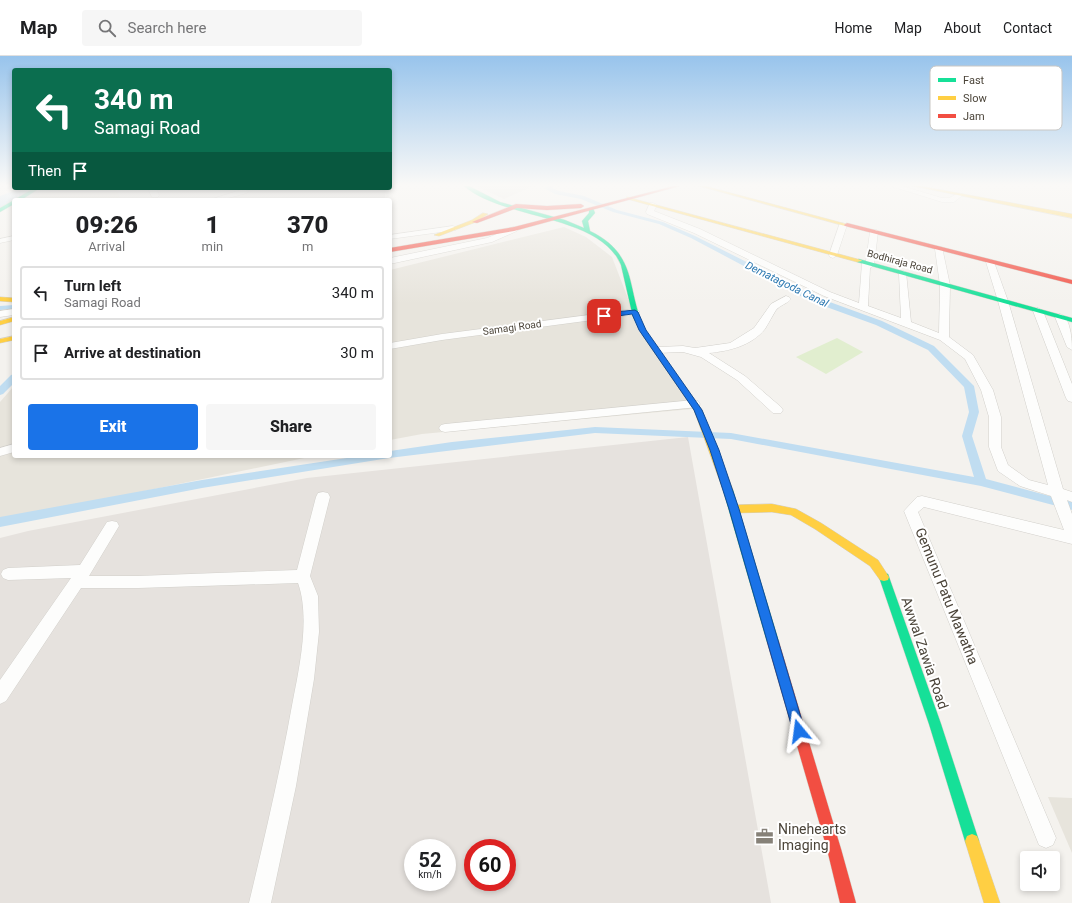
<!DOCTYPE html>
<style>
body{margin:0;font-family:Roboto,sans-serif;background:#f6f6f6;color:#202124;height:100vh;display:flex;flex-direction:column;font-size:15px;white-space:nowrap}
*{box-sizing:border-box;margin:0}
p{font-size:13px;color:#757577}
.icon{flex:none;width:22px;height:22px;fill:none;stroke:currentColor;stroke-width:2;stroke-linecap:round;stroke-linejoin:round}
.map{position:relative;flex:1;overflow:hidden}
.panel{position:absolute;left:12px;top:142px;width:380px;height:260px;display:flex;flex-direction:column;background:#fff;border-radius:4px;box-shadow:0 2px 6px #0003}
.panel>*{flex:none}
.top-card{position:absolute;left:12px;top:12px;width:380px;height:122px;border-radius:4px;box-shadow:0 2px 6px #0003;background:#0b6e4f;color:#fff;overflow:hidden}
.controls{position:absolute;left:1020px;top:795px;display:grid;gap:8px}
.controls a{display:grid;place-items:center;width:40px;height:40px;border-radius:4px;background:#fff;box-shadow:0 2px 6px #0003;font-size:20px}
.speed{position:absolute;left:404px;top:783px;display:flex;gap:8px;font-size:20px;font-weight:700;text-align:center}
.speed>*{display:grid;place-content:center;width:52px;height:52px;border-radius:50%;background:#fff;box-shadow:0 2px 6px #0003;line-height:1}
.speed small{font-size:10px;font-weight:400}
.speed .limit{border:6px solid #d22;background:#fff;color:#111}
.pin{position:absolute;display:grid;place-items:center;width:34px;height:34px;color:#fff;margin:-17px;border-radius:8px;box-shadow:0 2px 6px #0006}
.me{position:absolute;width:44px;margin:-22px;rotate:344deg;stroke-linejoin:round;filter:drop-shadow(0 0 3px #0008)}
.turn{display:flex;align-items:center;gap:14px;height:84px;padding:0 16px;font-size:18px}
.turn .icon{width:52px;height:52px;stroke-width:2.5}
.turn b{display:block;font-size:28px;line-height:34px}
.then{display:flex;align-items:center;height:38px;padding:0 16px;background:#0003;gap:8px;font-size:15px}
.eta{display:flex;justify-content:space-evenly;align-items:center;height:68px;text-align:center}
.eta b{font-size:24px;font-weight:800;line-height:28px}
.cta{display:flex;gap:8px;margin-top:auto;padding:8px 16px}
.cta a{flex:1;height:46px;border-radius:4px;background:#1a73e8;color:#fff;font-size:16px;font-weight:800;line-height:46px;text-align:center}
.cta a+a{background:#f6f6f6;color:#202124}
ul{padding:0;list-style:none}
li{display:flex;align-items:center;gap:12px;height:54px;margin:0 8px 6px;padding:0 8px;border:2px solid #e0e0e0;border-radius:4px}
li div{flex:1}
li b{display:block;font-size:15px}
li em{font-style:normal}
header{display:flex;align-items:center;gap:24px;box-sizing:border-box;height:56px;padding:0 20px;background:#fff;border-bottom:1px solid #e0e0e0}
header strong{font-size:19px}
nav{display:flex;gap:22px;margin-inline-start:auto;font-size:14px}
.search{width:280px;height:36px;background:#f6f6f6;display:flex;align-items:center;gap:10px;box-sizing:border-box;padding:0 14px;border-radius:4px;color:#757577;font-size:15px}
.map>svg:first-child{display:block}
</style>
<header>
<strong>Map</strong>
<div class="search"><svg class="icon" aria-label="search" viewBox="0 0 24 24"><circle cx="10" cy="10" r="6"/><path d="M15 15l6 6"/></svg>Search here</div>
<nav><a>Home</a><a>Map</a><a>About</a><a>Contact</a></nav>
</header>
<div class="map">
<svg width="1072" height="847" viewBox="0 0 1072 847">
<rect width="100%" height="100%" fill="#f4f2ee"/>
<path fill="#e7e4dc" d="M564,171L586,181L612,201L629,245L692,353L422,378L390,384V214Z
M14,330V400H314L0,465V346Z
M1048,741L1072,742V797Z"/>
<path fill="#f3ebdf" d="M68,132H116L121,144H33L32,139Z"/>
<path fill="#e6e2de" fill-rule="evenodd" d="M476,130H533L504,143Z
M688,381L771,847H0V482L28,475L307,422ZM413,792H447V826H413ZM473,792H507V826H473Z"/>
<path fill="#e1eecf" d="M837,282L863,296L826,318L796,301Z"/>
<path fill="#c0ddf1" d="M22,132H37L0,152V140Z"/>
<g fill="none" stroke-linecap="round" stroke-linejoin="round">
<path fill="#c0ddf1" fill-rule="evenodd" d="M548,130H554L552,132L559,135L584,140L617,154L663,166L695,180L816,241L882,265L934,290L974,330L979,356L972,380L986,423L1072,446V454L981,430L731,383L595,377L389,402L202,432L0,471V461L202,424L360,400H390V395L452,386L595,371L731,377L974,421L962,380L969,356L964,331L928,294L876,269L810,245L691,182L659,168L613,156L581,143L555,138L546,133L545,132Z
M14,249V253L0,254V250Z
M14,318V327L3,338L0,339V330L11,319Z"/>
<defs>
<path id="street" d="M893,130H902L942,142H949L959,137L963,139L954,146H942L894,131Z
M148,132H156L159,139L158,141H152Z
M244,133L248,135L247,137L221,144H209Z
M650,147H653L657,149L654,155L700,173L830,236L859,247L862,207L866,205L870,176L871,174H877L878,176L874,209L870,212L868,250L901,262L899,218L903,215L906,216L911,266L939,277L940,229L935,193L939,191H942L950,229L949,281L973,299L993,334L1001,361V391L1008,409L1029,424L1048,429L998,245L986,206L990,203L994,206L1008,245L1063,433L1072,436V446L1067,444L1072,458V488L924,451L918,456L1056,782L1053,789L1046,792L1039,789L904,455L917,441L922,440L1064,474L1051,440L1020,430L998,415L989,391V361L981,334L965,303L940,284L824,240L694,177L647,158L646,156Z
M840,167H843L847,169L837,199L833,202L830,201L829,199Z
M453,170L457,172L456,174L390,183V179Z
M514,171L518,173L517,175L492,186L390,208V202L487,182Z
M14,180V184L0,187V183Z
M786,240L789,241L791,243C787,248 780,249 776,254C772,260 769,267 765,273C751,290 729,295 709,297L745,320L781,351L783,354L781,357H773L737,324L701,301L683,296L657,297L652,294L657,291L683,290L695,292L730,287L754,272L771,248Z
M1038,252L1043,255L1072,328V346L1068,345L1066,342L1033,255Z
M14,253V259L0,261V255Z
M635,253L640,256L638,258L442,284L390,293V287L442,278Z
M1060,258C1071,261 1072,285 1072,294L1067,291L1055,261Z
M694,344L698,345L700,348L698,351L445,376L441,375L439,372L441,369L445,368Z
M14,388V396L0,400V392Z
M323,436L328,437L330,441L310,520L318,540L319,576L314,623L296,730L271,847H249C265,780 281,712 293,644C300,609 310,560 298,527L138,532H81L6,645L0,648V624L71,522L8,524L3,522L1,518L3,514L8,512L80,509L107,466L112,465L117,466L119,470L89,520H138L297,514L316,441L318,437Z"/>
<path id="fast" d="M464,130H469L500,146L565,164L584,172L582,165L589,157V152H593L595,157L588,165L590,175C643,201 623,238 649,280L648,281H644L633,261L621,209C600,158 503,164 464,130Z
M34,132H40L21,144H14Z
M14,144V148L0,156V152Z
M859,203L1072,262V266L857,206L856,205Z
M728,431L731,432L733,434L779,586L777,590L773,591L769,590L767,586L723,434L725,432Z
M884,517L888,518L889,521L941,668L979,785L977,790L972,792L967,790L965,785L929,668L879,521L880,518Z"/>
<path id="slow" d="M699,130H705L850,169L845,170Z
M913,130H920L1072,158V162Z
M627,141L861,204L862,205L857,206L627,143Z
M483,157L488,158L476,166L439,180L434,179L472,164Z
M0,241L14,242V246L0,245Z
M14,261V265L0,269V265Z
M646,278L648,279L702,354L733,434L731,436H725L723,434L694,354L643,280Z
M14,280V284L0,287V283Z
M772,448L796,453L821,467L878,504L889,521L888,524L884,525L880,524L870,510L815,473L791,459L772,456L734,457L731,456L729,453L731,450L734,449Z
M972,778L977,780L979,785L1000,847H984L965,785L967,780Z"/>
<path id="jam" d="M674,130H680L514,175L390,196V192L514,171Z
M516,148L547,150L581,148L584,150L581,152L547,154L517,152L477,167L472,166Z
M847,167L1072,224V228L845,170L844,169Z
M773,581L777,582L779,586L841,793L856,847H840L827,793L767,586L769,582Z"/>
</defs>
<use href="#street" stroke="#d2d0cb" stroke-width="1"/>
<use href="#fast" stroke="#d3cfc5" stroke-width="1"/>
<use href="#slow" stroke="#d3cfc5" stroke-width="1"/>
<use href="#jam" stroke="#d3cfc5" stroke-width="1"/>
<use href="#street" fill="#fdfdfc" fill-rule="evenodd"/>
<use href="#fast" fill="#16e098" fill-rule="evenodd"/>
<use href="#slow" fill="#ffcf43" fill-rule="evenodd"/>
<use href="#jam" fill="#f24e42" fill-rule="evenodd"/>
</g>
<linearGradient id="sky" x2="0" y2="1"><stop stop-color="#98c4ec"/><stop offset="0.52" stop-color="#faf9f7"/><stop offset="1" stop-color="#faf9f7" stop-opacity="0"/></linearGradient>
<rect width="1072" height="248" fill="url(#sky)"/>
<path fill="#1a73e8" stroke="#114b97" d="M635,254L638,256L646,274L702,354L719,394L739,453L805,675L803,679L799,681L795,679L793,675L729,453L710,394L694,354L639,274L632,258L604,262L601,260L604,257Z"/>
<defs>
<symbol id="office-bare" viewBox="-9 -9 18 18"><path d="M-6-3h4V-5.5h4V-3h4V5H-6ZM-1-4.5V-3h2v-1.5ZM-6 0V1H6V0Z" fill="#868178" stroke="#fff" stroke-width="2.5" paint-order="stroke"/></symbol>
</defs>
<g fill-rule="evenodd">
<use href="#office-bare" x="752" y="768" width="25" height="25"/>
</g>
<g text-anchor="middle" stroke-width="4" stroke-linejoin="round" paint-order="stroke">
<g font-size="10" fill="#4b4439" stroke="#fff">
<text transform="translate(900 205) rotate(15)" y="4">Bodhiraja Road</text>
<text transform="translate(512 271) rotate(-8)" y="4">Samagi Road</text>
</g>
<g font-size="11" font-style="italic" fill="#2e7ab2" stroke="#fff">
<text transform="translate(787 228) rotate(26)" y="4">Dematagoda Canal</text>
</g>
<g font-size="14" fill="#4b4439" stroke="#fff">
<text transform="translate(947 540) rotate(68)" y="5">Gemunu Patu Mawatha</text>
<text transform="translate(925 597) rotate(71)" y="5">Awwal Zawia Road</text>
</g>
<g font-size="14" fill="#4b4439" stroke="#fff" text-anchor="start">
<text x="778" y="778">Ninehearts<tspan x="778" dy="16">Imaging</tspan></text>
</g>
</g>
<rect x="930" y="10" width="132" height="64" rx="6" fill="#fff" stroke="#c9c7c4" stroke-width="1"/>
<rect x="938" y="22" width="18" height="4" fill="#16e098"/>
<rect x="938" y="40" width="18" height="4" fill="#ffcf43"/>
<rect x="938" y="58" width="18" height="4" fill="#f24e42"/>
<g font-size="11" fill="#4b4439">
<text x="963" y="28">Fast</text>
<text x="963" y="46">Slow</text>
<text x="963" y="64">Jam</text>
</g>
</svg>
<div class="controls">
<a><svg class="icon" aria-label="sound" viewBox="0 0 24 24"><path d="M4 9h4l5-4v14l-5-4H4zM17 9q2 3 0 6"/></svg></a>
</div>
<div class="speed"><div>52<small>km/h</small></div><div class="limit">60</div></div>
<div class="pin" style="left:604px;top:260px;background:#d93025"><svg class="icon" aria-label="arrive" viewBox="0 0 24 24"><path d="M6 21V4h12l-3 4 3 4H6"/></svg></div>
<svg class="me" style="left:799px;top:675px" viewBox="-20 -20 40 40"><path d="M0-17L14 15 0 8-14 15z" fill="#1a73e8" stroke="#fff" stroke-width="4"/></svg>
<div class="top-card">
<div class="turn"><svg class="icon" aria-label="left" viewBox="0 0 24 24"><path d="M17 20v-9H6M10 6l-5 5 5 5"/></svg><div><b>340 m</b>Samagi Road</div></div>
<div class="then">Then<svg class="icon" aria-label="arrive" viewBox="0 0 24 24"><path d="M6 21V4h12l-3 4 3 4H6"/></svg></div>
</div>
<section class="panel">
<div class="eta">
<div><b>09:26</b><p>Arrival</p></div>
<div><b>1</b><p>min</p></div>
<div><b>370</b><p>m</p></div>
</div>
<ul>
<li><svg class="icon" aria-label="left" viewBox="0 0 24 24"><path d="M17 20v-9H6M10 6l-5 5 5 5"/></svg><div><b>Turn left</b><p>Samagi Road</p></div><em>340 m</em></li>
<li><svg class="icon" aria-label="arrive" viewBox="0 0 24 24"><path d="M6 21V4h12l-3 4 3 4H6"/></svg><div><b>Arrive at destination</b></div><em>30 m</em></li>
</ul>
<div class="cta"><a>Exit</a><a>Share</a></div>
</section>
</div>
